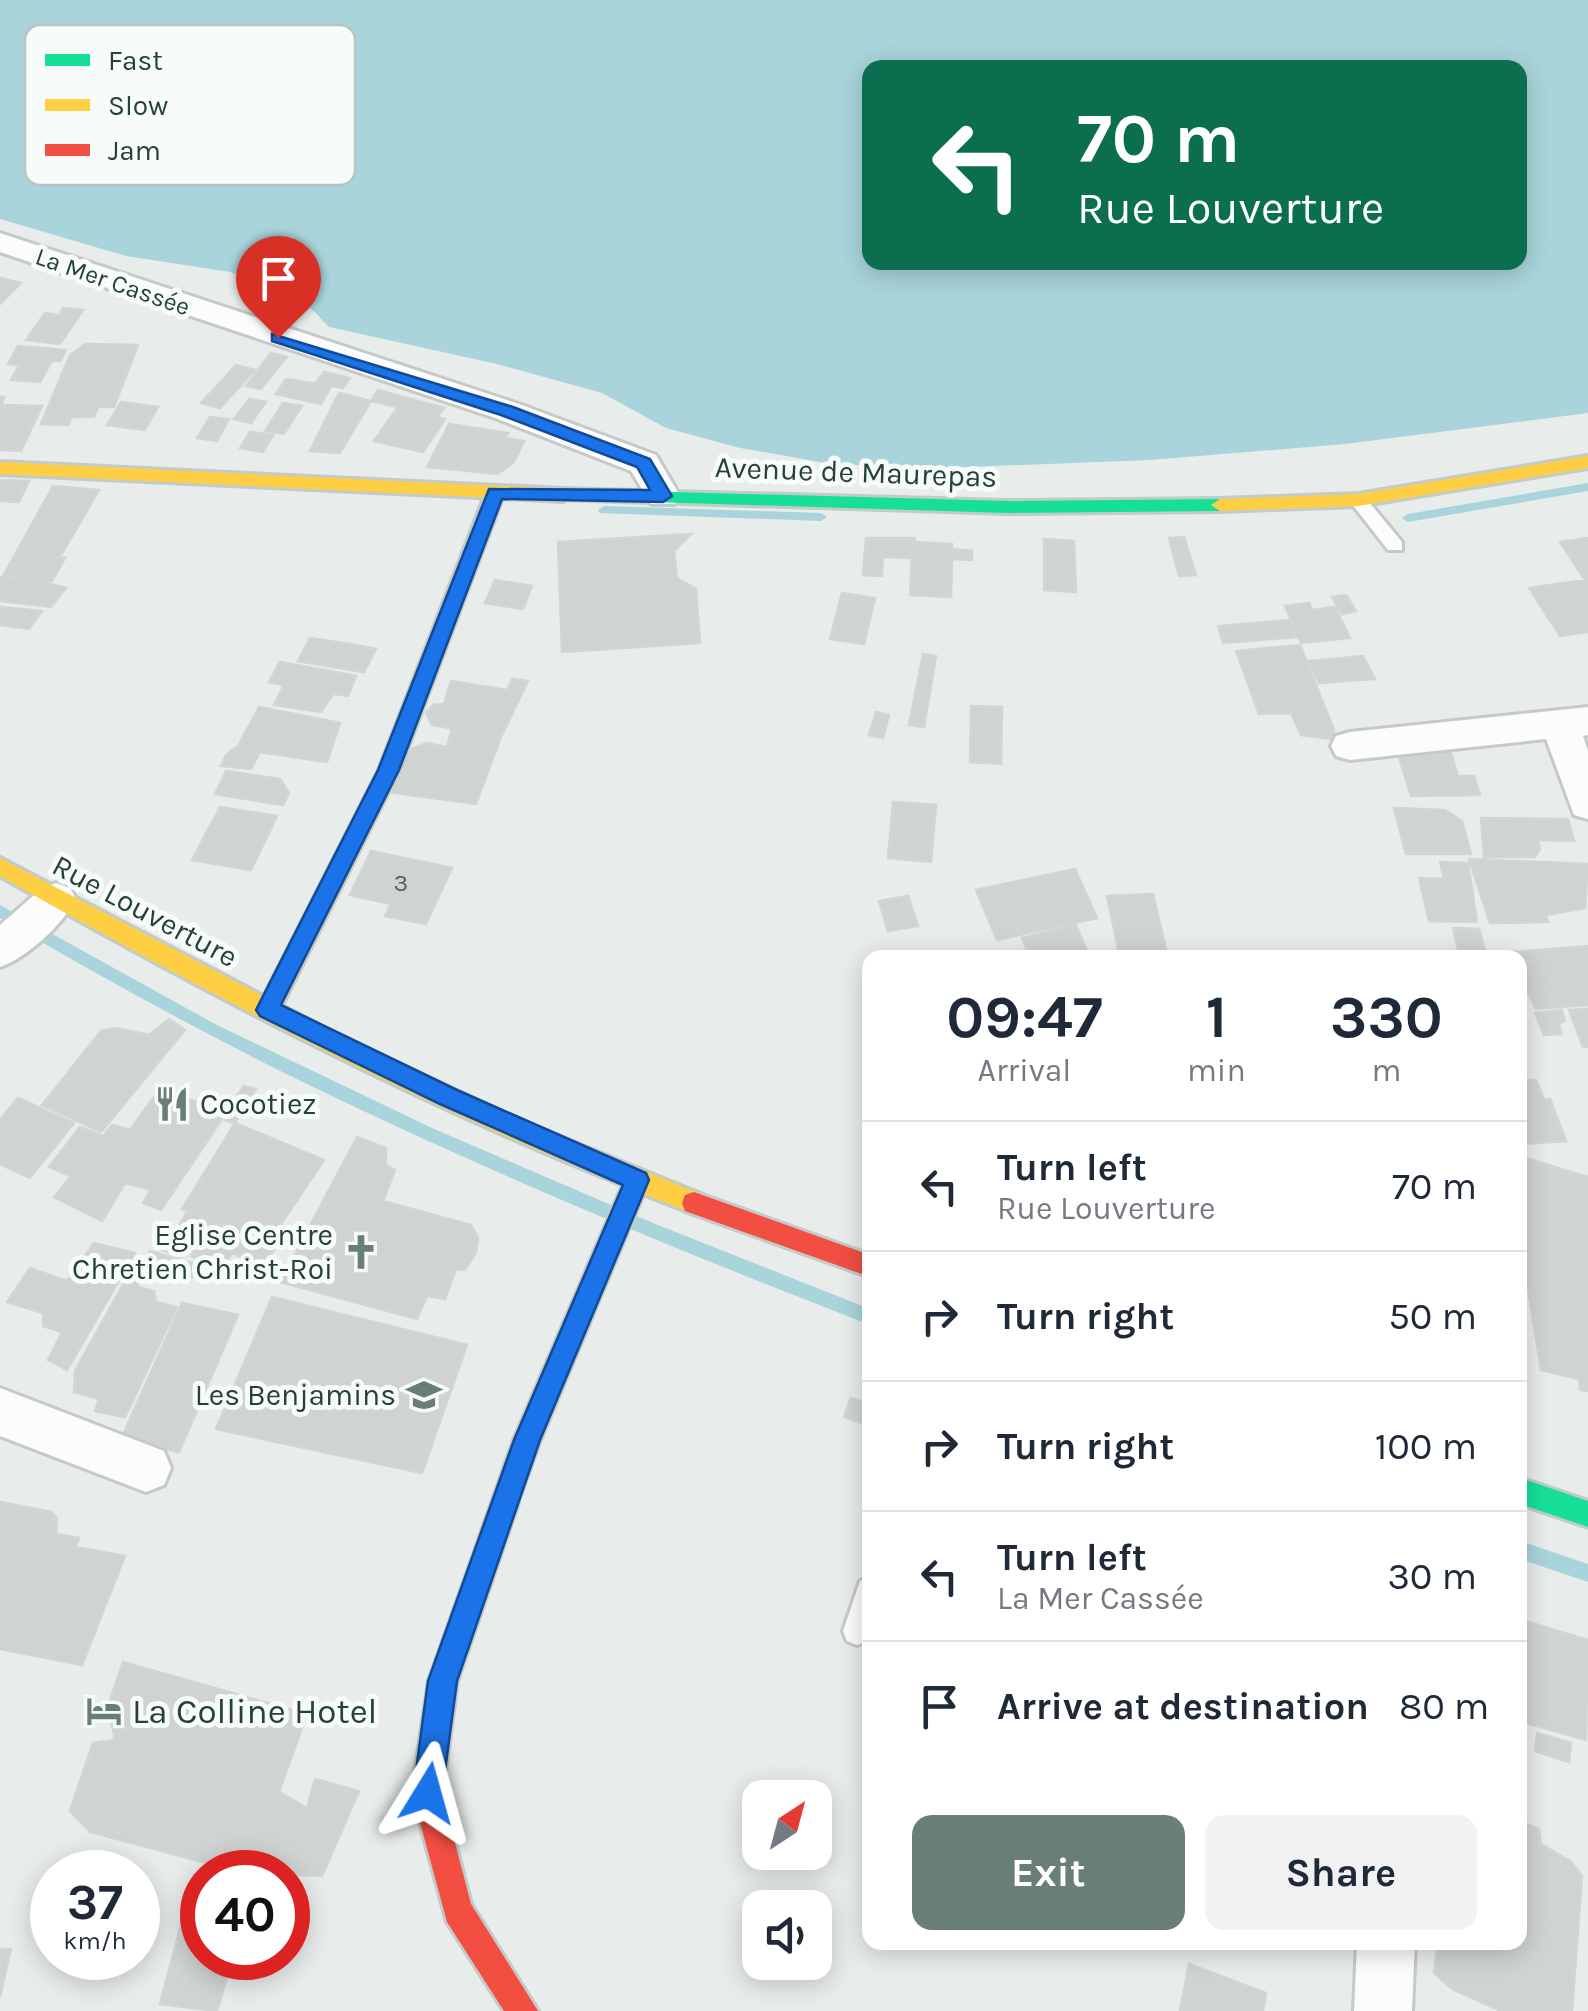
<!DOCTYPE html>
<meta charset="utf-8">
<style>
body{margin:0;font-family:Karla,sans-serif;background:#f2f2f3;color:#1f2937;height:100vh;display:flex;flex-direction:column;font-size:38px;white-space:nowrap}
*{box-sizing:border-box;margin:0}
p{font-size:32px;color:#747a83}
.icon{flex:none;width:55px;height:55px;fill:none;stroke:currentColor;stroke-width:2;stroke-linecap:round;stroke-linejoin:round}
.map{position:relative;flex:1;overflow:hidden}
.side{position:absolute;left:862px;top:950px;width:665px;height:1000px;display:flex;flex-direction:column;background:#fff;border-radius:20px;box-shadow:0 5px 25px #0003}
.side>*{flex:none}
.top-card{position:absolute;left:862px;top:60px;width:665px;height:210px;border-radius:20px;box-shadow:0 5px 25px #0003;background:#0b6e4f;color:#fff;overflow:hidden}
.needle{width:65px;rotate:36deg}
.buttons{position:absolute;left:742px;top:1780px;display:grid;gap:20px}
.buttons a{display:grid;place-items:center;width:90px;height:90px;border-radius:20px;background:#fff;box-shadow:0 5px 25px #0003;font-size:50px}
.speed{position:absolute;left:30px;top:1850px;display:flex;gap:20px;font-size:50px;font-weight:700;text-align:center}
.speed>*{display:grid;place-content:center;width:130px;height:130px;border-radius:50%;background:#fff;box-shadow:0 5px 25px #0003;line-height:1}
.speed small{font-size:25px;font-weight:400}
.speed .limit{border:15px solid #d22;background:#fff;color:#111}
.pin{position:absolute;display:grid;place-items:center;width:85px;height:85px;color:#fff;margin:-102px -42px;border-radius:50% 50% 50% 0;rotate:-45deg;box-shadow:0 0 10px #0007}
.pin .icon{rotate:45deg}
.me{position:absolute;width:110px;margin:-55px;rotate:8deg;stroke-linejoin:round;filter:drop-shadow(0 0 8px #0008)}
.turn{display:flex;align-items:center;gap:35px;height:210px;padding:0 50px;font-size:45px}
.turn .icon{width:130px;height:130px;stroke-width:2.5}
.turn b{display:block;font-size:70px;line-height:85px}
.eta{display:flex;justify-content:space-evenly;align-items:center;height:170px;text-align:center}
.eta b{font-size:60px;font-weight:700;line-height:70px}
.cta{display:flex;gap:20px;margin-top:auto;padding:20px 50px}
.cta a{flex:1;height:115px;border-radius:20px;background:#697e78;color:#fff;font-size:40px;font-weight:700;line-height:115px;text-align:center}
.cta a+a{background:#f2f2f3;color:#1f2937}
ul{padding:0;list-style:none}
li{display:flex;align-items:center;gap:30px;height:130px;padding:0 50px;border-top:2px solid #e0e1e3}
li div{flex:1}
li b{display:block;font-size:38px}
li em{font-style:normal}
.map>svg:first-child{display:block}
</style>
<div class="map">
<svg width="1588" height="2011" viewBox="0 0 1588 2011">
<rect width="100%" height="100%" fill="#e8edeb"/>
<path fill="#a9d4db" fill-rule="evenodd" d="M0,0H1588V413L1345,444L1150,460L941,468L831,464L740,448L666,428L602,393L497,364L329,327L301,298L230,272L126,256L0,219ZM870,68H1520V262H870Z"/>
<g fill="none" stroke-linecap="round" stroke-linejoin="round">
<path fill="#a9d4db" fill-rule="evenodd" d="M1588,483V491L1408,522L1402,518L1408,514Z
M604,506L821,513L827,517L821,521L600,513L598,510Z
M0,905L215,1024L432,1128L653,1223L870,1309V1325C682,1252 495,1175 313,1087C206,1035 103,978 0,918Z
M1520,1541L1588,1564V1582L1520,1559Z"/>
</g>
<path fill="#cfd4d2" stroke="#d1d6d4" stroke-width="2.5" d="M0,278L21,283L0,304Z
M63,308L83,310L60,344L26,340L45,313L59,315Z
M85,344L138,345L114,407H98L94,417H72L68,425L41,424L70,355Z
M18,346L66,350L60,361H52L40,382L11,380L19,365L8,364Z
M271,353L287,357L261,389L246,386Z
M236,365L255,370L220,408L201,403Z
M324,372L350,378L343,388L316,383Z
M286,379L331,386L321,404L276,394Z
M378,390L444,408L437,417L445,419L423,452L374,441L398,407L371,401Z
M339,393L371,401L340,453L310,451Z
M0,397H4L1,405L42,406L21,451L0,450Z
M249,399L266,402L251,423L234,419Z
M121,402L158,407L145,430L107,425Z
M283,403L302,406L284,434L265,431Z
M210,417L229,419L217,441L197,438Z
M449,424L508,433L505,438L524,441L514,462L498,474L427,467Z
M250,432L273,435L263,452L240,448Z
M0,480L29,481L19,502L0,501Z
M53,486L99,490L60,557L16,553Z
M691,534L674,551L677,578L696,589L700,643L562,652L558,542Z
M1184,537L1196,575L1179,576L1169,538Z
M866,538H915L914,542L952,544V549L972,551V560L952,559L951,597L910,595L912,558L883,557L882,576L863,575Z
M1588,538V632L1560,636L1529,588L1585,580L1560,542Z
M1044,539L1074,541L1076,592L1044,590Z
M16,553L60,557L65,558L52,581L3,576Z
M0,577L39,581L66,588L51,607L0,601Z
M495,580L532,586L523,609L485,603Z
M842,593L875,598L864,644L830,639Z
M1346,595L1356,611L1342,614L1332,597Z
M1309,603L1312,610L1335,607L1350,638L1301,643L1285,606Z
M0,607L42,611L29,629L0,625Z
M1289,620L1297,637L1223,643L1218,626Z
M310,638L356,645L376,649L364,672L298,661Z
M1300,645L1334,730L1333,739L1301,735L1291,713L1259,714L1236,651Z
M923,654L936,656L924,727L909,725Z
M1363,656L1375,679L1319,683L1309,661Z
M280,662L356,676L348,696L333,694L321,712L274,705L284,685L269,682Z
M512,679L528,681L501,737L432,725L426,713L433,705L444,704L451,681L507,690Z
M971,706L1002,707L1001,764L970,762Z
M259,707L340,723L327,762L260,752L251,769L221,766L226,755L238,746Z
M876,712L889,715L883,738L869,735Z
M452,728L501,737L476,804L388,792L409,750L426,743L447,747Z
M1451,753L1458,776H1474L1480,795L1411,796L1398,754Z
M226,771L280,779L289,793L283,805L215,794Z
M893,802L936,805L931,862L888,858Z
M220,807L277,816L251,870L192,860Z
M1394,808L1445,810L1462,821L1471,854H1406Z
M1481,818L1568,819L1574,841L1538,840L1540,849L1535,857H1484Z
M371,851L452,868L426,924L385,916L391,904L350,895Z
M1469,859L1588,864L1585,908L1546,915L1548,922L1490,923Z
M1440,862L1468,863L1477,922L1429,921L1419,878L1444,879Z
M1075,869L1097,918L997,940L976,890Z
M1153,894L1168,958H1120L1107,896Z
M908,896L918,926L888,931L879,901Z
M1076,925L1090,958H1030L1022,938Z
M1453,928L1479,929L1487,958H1460Z
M1588,946V1005L1536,1009L1520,976V958H1503L1502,953Z
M1588,1009V1047H1583L1569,1010Z
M1562,1010L1565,1021L1559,1024L1561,1034L1544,1035L1535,1013Z
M169,1019L185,1030L101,1132L42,1105L101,1031L116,1028L149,1035Z
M1536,1080L1544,1100L1550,1099L1566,1141L1520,1144V1081Z
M244,1086L256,1089L235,1123L222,1119L161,1210L143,1203L151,1190L125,1183L102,1221L54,1197L112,1125L130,1130L159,1090L226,1111Z
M18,1098L74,1123L30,1178L0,1164V1120Z
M235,1123L324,1160L269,1242L182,1209Z
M80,1127L101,1135L70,1176L49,1167Z
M357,1137L386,1148V1165L395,1170L383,1201L471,1225L478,1238L476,1252L465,1270L456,1269L445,1299L427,1296L417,1319L280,1282Z
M1520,1156L1588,1177V1391L1580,1390L1579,1379L1541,1370L1520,1238Z
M187,1212L269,1242L277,1245L264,1266L232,1253L223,1268L191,1256L201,1241L175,1232Z
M160,1237L188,1247L181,1257L154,1247Z
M94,1243L135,1253L67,1370L48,1360L62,1332L43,1326V1313L7,1302L30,1268L67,1281Z
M150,1251L198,1265L192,1277L170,1271L165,1280L138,1272Z
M138,1280V1287L154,1291L156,1302L177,1307L125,1417L95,1411L99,1399L74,1392L75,1371L125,1281Z
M272,1297L467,1345L422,1473L216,1429Z
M182,1303L238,1315L179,1452L121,1439Z
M851,1398L870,1404V1426L844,1417Z
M0,1502L52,1512L57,1519L56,1534L79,1538L76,1547L125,1556L82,1665L0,1649Z
M1520,1606L1524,1607L1522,1620L1588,1640L1586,1740L1520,1721Z
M123,1662L307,1714L279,1792L307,1808L315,1779L359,1791L322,1876L240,1872L90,1832L70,1811L93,1743L115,1740L108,1706Z
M1537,1733L1571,1743L1569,1762L1535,1751Z
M1520,1821L1539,1829L1541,1844L1570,1861L1582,1876L1572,2011H1501L1452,1989L1434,1973L1438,1942H1520Z
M194,1875L202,1877V1958H233L217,2011L160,2004Z
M0,1949H11L0,1997Z
M1189,1964L1266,1993L1263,2011H1180Z"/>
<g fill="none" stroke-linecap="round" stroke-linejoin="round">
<defs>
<path id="lane" d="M495,487L504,493L399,770L276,1017H260L257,1010L379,770L486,493Z
M1358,494L1364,496L1402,542V550H1388L1352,504L1349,500Z
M870,1577V1633L867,1641L857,1645L847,1641L843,1631L860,1581Z"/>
<path id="street" d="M0,233L519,404L656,455L680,496L675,504H651L631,471L495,418L0,252Z
M1588,707V735L1583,736L1588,751V819L1574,815L1546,739L1350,760L1336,756L1331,746L1336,736L1350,732Z
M56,883L70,888L76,899C63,924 27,958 0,967V925L42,888Z
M0,1388L164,1451L171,1468L164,1485L146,1492L0,1436Z
M1357,1942H1415L1412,2011H1354Z"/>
<path id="fast" d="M563,489L1008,501L1220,499L1229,505L1220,511L1008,513L557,499V491Z
M1520,1478L1588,1501V1527L1520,1504Z"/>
<path id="slow" d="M1588,456V468L1358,506L1220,511L1211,505L1220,499L1358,494Z
M0,462L563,489L572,495L563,501L0,474Z
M0,858L349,1041L524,1122L703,1195L706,1203L703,1211L694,1214L643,1194L540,1440L514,1512L505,1516L496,1512L492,1503L514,1440L623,1185C407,1099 202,991 0,876Z"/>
<path id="jam" d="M694,1192L870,1255V1277L685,1211L682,1203L685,1195Z
M505,1490L514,1494L518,1503L457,1681L442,1793L471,1904L538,2011H504L447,1922L412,1793L429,1681L492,1503L496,1494Z"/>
</defs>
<use href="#lane" stroke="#c5cac8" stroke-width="6"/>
<use href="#street" stroke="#c5cac8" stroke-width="6"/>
<use href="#fast" stroke="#c3cbc8" stroke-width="6"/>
<use href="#slow" stroke="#c3cbc8" stroke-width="6"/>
<use href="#jam" stroke="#c3cbc8" stroke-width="6"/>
<use href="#lane" fill="#fcfcfc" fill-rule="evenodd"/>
<use href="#street" fill="#fcfcfc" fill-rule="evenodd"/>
<use href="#fast" fill="#16e098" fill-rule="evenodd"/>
<use href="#slow" fill="#ffcf43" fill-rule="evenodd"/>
<use href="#jam" fill="#f24e42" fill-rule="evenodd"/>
</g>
<path fill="#1a73e8" stroke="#114b97" stroke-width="2.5" d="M272,334L513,407L650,459L672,496L663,502L502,499L399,770L281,1005L457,1090L646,1173L649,1180L540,1440L457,1681L442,1793L438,1803L428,1808L417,1803L413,1793L428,1681L514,1440L623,1185L440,1104L260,1016L256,1010L378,770L489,489L650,490L637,467L501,415L272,341Z"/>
<defs>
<symbol id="restaurant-bare" viewBox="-9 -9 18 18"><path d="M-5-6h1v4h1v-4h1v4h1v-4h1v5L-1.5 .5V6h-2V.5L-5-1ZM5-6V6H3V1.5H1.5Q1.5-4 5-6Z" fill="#697e78" stroke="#f7fbf9" stroke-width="2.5" paint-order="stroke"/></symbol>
<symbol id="church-bare" viewBox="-9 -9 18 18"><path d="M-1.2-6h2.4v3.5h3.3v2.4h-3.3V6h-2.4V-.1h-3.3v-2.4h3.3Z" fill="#697e78" stroke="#f7fbf9" stroke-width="2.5" paint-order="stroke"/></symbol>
<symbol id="school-bare" viewBox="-9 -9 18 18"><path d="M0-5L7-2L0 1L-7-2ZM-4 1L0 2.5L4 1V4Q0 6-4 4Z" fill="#697e78" stroke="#f7fbf9" stroke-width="2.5" paint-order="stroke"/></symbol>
<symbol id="hotel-bare" viewBox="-9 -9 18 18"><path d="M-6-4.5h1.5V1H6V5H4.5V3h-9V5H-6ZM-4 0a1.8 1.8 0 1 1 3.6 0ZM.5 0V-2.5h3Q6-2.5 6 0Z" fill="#697e78" stroke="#f7fbf9" stroke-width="2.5" paint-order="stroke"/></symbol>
</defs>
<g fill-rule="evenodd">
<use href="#restaurant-bare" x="147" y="1079" width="50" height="50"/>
<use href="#church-bare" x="336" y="1227" width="50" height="50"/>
<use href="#school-bare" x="399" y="1370" width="50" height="50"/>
<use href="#hotel-bare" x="79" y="1686" width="50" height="50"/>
</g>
<g text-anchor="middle" stroke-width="10" stroke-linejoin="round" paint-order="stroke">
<g font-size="25" fill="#24423a" stroke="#f7fbf9">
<text transform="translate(113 281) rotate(19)" y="9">La Mer Cassée</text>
</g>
<g font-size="25" fill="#506761">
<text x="401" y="891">3</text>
</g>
<g font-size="30" fill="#24423a" stroke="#f7fbf9">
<text transform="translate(856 472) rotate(2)" y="10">Avenue de Maurepas</text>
<text transform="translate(145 911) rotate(28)" y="10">Rue Louverture</text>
</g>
<g font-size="30" fill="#24423a" stroke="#f7fbf9" text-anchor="end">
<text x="200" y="1114" text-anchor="start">Cocotiez</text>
<text x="333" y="1245">Eglise Centre<tspan x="333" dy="34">Chretien Christ-Roi</tspan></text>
<text x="396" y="1405">Les Benjamins</text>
</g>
<g font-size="35" fill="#24423a" stroke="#f7fbf9" text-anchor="start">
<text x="132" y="1723">La Colline Hotel</text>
</g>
</g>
<rect x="25" y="25" width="330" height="160" rx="15" fill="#f7fbf9" stroke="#b8c4c0" stroke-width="2.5"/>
<rect x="45" y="54" width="45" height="12" fill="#16e098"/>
<rect x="45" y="99" width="45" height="12" fill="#ffcf43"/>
<rect x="45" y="144" width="45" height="12" fill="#f24e42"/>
<g font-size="28" fill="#24423a">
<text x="108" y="70">Fast</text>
<text x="108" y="115">Slow</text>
<text x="108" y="160">Jam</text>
</g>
</svg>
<div class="buttons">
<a><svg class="needle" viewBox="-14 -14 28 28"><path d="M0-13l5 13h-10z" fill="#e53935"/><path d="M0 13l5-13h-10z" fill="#747a83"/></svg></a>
<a><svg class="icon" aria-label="sound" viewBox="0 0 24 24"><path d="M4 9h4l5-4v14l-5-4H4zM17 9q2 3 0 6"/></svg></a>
</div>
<div class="speed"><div>37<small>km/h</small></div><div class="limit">40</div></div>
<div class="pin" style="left:278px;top:338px;background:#d93025"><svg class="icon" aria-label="arrive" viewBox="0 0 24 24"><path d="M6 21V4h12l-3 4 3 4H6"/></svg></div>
<svg class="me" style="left:428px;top:1793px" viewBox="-20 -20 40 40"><path d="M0-17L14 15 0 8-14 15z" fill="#1a73e8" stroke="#fff" stroke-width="4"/></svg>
<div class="top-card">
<div class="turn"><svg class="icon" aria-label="left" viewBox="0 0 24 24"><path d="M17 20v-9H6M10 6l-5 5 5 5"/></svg><div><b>70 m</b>Rue Louverture</div></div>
</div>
<section class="side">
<div class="eta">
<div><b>09:47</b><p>Arrival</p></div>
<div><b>1</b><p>min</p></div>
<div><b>330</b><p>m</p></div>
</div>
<ul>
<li><svg class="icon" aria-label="left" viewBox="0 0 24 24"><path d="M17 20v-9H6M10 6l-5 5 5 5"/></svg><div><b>Turn left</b><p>Rue Louverture</p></div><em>70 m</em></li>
<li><svg class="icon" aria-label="right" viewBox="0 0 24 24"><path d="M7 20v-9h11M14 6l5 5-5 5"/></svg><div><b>Turn right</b></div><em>50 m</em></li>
<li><svg class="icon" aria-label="right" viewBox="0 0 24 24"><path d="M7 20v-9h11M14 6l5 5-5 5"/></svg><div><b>Turn right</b></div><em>100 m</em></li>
<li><svg class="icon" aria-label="left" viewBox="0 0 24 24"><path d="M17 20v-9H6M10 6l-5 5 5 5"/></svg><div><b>Turn left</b><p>La Mer Cassée</p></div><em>30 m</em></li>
<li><svg class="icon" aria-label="arrive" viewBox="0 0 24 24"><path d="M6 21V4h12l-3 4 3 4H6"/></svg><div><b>Arrive at destination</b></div><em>80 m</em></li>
</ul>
<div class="cta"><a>Exit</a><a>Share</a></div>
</section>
</div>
